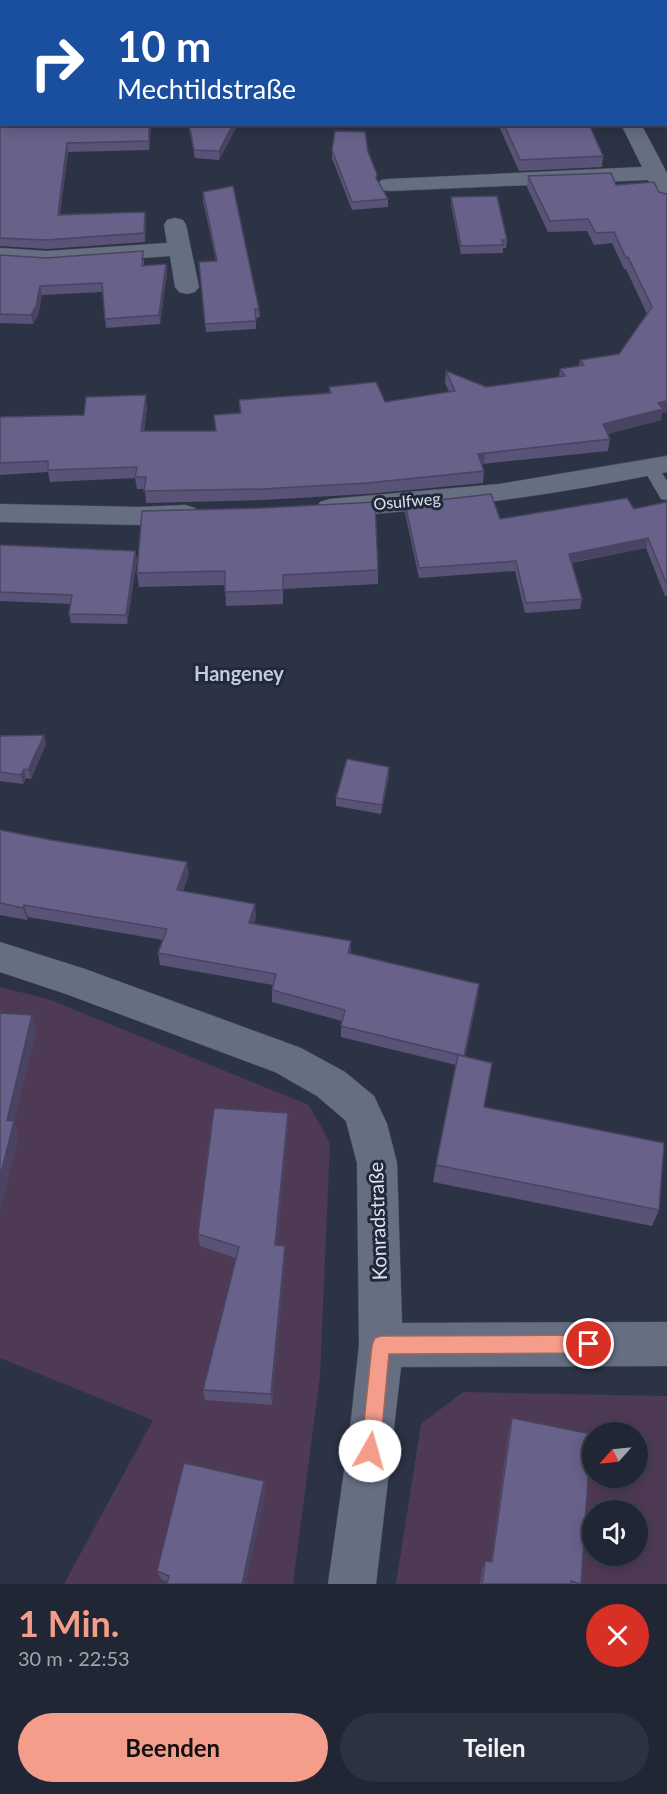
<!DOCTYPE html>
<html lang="de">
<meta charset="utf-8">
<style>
body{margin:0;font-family:Lato,sans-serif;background:#2d3240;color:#f1f3f6;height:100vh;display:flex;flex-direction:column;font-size:22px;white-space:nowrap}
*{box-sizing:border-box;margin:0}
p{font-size:20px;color:#a2a5ac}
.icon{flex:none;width:33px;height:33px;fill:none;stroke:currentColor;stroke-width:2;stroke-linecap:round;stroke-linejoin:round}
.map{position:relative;height:1584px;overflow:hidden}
.side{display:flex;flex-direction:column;background:#212634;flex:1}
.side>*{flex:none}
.top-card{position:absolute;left:0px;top:0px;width:668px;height:126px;box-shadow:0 3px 15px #0003,0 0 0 2px #3e434f;background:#1a4fa0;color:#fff;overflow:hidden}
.needle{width:39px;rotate:243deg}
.controls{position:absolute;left:582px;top:1422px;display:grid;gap:12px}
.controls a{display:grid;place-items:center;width:66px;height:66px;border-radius:50%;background:#212634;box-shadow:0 3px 15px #0003,0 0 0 2px #3e434f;font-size:30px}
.pin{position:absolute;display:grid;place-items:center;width:51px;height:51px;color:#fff;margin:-26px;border:3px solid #fff;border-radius:50%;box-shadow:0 2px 6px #0007}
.me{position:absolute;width:66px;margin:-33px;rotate:7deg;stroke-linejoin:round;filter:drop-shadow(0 0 4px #0008)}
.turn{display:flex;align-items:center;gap:21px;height:126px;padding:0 18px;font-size:27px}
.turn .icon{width:78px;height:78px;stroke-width:2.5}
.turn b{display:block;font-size:42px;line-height:51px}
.round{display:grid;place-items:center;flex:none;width:63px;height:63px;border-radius:32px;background:#2d3240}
.head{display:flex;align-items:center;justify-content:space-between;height:102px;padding:0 18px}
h1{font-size:36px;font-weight:700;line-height:45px;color:#f49d8b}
.action{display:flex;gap:12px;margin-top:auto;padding:12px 18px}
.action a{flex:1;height:69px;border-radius:36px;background:#f49d8b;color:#111;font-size:24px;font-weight:700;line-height:69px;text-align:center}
.action a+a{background:#2d3240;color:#f1f3f6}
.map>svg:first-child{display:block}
</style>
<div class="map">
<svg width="667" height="1584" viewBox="0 0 667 1584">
<rect width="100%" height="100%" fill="#2c3345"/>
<path fill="#4e3a55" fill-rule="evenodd" d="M0,987L48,999L309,1105L330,1143L320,1376L293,1584H64L153,1420L0,1358Z
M463,1392L667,1396V1584H396L421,1424ZM592,1432H638V1478H592ZM592,1510H638V1556H592Z"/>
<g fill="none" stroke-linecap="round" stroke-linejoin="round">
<defs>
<path id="service" d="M651,463L657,465L667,481V500L661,499L643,468Z"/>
<path id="minor" d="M621,124H641L667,173V203L659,202L648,180L389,191L381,190L378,185L381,180L389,179L642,167Z
M175,218L183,220L186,225L199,287L195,292L187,294L179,292L175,287L170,256L47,265L0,262V248L47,251L167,243L164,225L167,220Z
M667,456V472C555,495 444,510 330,517L320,514L316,508L320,502L330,499L499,484Z
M0,504L139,507L185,505L195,508L199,514L195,520L139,525L0,522Z
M0,942L85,969L301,1048L345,1072L374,1096L387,1124L397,1163L402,1323L667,1322V1366L401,1367L376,1584H328L350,1429L359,1345L357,1163L346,1121L317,1096L275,1072L66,994L0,972Z"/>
</defs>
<use href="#service" stroke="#484f5d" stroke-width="1"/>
<use href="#minor" stroke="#484f5d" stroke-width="1"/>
<use href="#service" fill="#666f82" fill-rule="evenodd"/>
<use href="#minor" fill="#666f82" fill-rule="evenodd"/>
</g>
<path fill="#595377" d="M476,0H667V130L664,124H666V2H476Z
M0,71H2V107H0Z
M0,113L151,124L149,150L68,152L60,214L145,212L146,221L145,242L47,249L0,246Z
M188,124H238L219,160L195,158Z
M498,124H589L603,156L602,167L519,171Z
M332,150L368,152L377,174V179L388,199V207L352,210L332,158Z
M528,176L616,185L667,194V412L662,413L661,420L607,434L610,439L608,451L482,464L484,471L483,483L367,494L262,500L146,503L145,489H137L135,478L50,482L48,472L0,475V417L84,415L147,407L144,431H215L240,413L239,400L329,393V387L385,402L449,392L445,383L446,371L486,387L559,377L560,369L579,366L580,360L619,354L647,314L626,269H624L612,243L594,245L587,231L548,232L527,187Z
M203,192L259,309L260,317L256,318V329L206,332L199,262L216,261L203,201Z
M451,197L507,240L506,248H503V253L461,254L451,205Z
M0,255L46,258L144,260V266L166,264L167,273L160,324L106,328L102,292L42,295L38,315L33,324L0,323Z
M667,502V596H665L646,548L571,563L582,599L580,609L525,613L515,571L419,578L405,513V504L500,519L634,509Z
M142,511L378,570V584L283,589V604L226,606L225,585L139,587L137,573Z
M0,545L135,551L137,560L127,624L71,623L69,614L71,604L0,601Z
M44,735L46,744L31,779L26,778L23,784L0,781V736Z
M389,776L381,814L336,806V798Z
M0,830L189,874L183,891L256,916L254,924L351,954L479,984L465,1057L484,1107L659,1210L652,1226L433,1182L436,1165L456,1065L341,1037V1026L342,1021L272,1002V990L273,985L160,965L158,953L163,940L28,917L27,920L0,915Z
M288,1113V1126L277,1245L285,1258L272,1405L205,1400L203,1390L236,1258L200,1246L198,1234Z
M512,1418L591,1434L581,1584H480L482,1569L485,1561L491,1562L509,1429Z
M264,1481L266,1490L245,1584H167V1582L161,1579L157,1571Z"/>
<path fill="#494461" d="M149,124H151L149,150Z
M233,124H238L219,160V151Z
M67,143L68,152L59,223L58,215Z
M145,212L146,221L145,242L144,233Z
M166,264L167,273L160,324L159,315Z
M40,286L42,295L38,315L33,324L31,315Z
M146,395L147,407L142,443L141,431Z
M667,401V412L662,413L661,420L601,436L603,424L658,403Z
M485,452L484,464L477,465L478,454Z
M648,538L646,548L567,563L569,554Z
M135,551L137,560L127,624L126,615Z
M44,735L46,744L31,779L28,770Z
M389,767V776L381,814L382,805Z
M24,769L26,778L23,784L21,775Z
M187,862L189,874L179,902L177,890Z
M255,904L256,916L250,935L249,923Z
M24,905L28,917L27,920L23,908Z
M351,941V953H348Z
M479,984L478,996L463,1067L464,1056Z
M32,1015L37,1030L14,1122L19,1135L0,1213V1177L7,1120Z
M288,1113V1126L276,1257L275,1245Z
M285,1246V1258L272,1405L271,1394Z
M264,1481L266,1490L245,1584H242Z"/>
<path fill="#68618a" stroke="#494461" stroke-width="1.5" d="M114,0H263L266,2H113Z
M478,0H667V115L666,113V2H478Z
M0,71H2V99H0Z
M0,113H2V124H149V141L67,143L58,215L145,212L144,233L46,240L0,238Z
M189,124H233L219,151L194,150Z
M504,124H589L603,156L520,160Z
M335,131L365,132L368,152L377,174L376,178L388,199L352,202L332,150Z
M611,173L616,185L654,182L659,192L667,194V401L658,403L663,409L603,424L610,439L478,454L484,471L367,483L262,489L144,491L146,477H135L137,467L48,470V461L0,463V417L84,415L86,397L146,395L141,431H216L214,415L241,413L239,400L331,393L329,387L376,382L385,402L455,391L446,371L486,387L565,376L560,369L584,365L580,360L619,354L652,307L628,257L626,258L614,232L596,233L588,219L550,221L528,176Z
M233,186L259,309H255L256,321L205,324L199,262L217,261L203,192Z
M497,196L507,240H502L503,245L461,246L451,197Z
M143,251L142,266L166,264L159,315L105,319L102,283L40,286L36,306L31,315L0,314V255L46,258Z
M491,494L500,519L627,498L634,509L667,502V585L648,538L569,554L582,599L526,603L516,561L419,568L405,504Z
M375,502L378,570L283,575V590L225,592V571L137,573L142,511L262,508Z
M0,545L135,551L126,615L69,614L72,595L0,592Z
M44,735L28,770L24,769L21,775L0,772V736Z
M347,759L389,767L382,805L336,798Z
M0,830L51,840L187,862L177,890L255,904L249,923L351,941L348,953L479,984L464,1056L341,1026L345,1010L272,990L276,974L158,953L167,929L24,905L23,908L0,903Z
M0,1013L32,1015L7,1120L14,1121L0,1177Z
M458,1055L492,1063L484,1107L664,1143L659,1210L436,1165Z
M214,1108L288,1113L275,1245L285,1246L271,1394L203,1390L239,1247L198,1234Z
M512,1418L591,1434L581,1584L571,1581V1584H482L485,1561L492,1562Z
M184,1463L264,1481L242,1584H167L169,1576L157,1571Z"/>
<path fill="#f49d8b" stroke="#9f665a" stroke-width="1.5" d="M589,1335L596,1338L598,1344L596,1350L589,1353L389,1354L380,1451L377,1458L370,1460L364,1458L361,1451L372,1345L375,1338L381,1336Z"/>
<g text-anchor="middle" stroke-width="6" stroke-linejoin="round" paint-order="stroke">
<g font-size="16" fill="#dce2ed" stroke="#22293a">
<text transform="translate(407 501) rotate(-5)" y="6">Osulfweg</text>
</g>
<g font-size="20" font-weight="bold" fill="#c1cbe1" stroke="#22293a">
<text x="239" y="681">Hangeney</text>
</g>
<g font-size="20" fill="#dce2ed" stroke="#22293a">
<text transform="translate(378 1221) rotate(-92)" y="7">Konradstraße</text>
</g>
</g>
</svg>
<div class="controls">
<a><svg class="needle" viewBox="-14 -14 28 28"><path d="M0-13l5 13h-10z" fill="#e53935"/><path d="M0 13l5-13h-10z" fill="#a2a5ac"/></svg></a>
<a><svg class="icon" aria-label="sound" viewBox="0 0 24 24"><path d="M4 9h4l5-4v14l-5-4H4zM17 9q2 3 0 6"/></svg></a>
</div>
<div class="pin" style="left:589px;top:1344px;background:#d93025"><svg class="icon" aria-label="arrive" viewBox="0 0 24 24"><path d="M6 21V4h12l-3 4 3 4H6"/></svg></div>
<svg class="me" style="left:370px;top:1451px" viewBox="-20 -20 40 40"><circle r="19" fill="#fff"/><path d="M0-13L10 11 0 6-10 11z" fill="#f49d8b"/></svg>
<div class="top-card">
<div class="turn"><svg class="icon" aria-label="right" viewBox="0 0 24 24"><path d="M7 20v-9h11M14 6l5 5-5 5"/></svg><div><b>10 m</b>Mechtildstraße</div></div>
</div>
</div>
<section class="side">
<div class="head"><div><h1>1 Min.</h1><p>30 m · 22:53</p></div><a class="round" style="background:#d93025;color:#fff"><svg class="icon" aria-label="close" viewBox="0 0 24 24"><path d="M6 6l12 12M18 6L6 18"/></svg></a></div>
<div class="action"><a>Beenden</a><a>Teilen</a></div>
</section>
